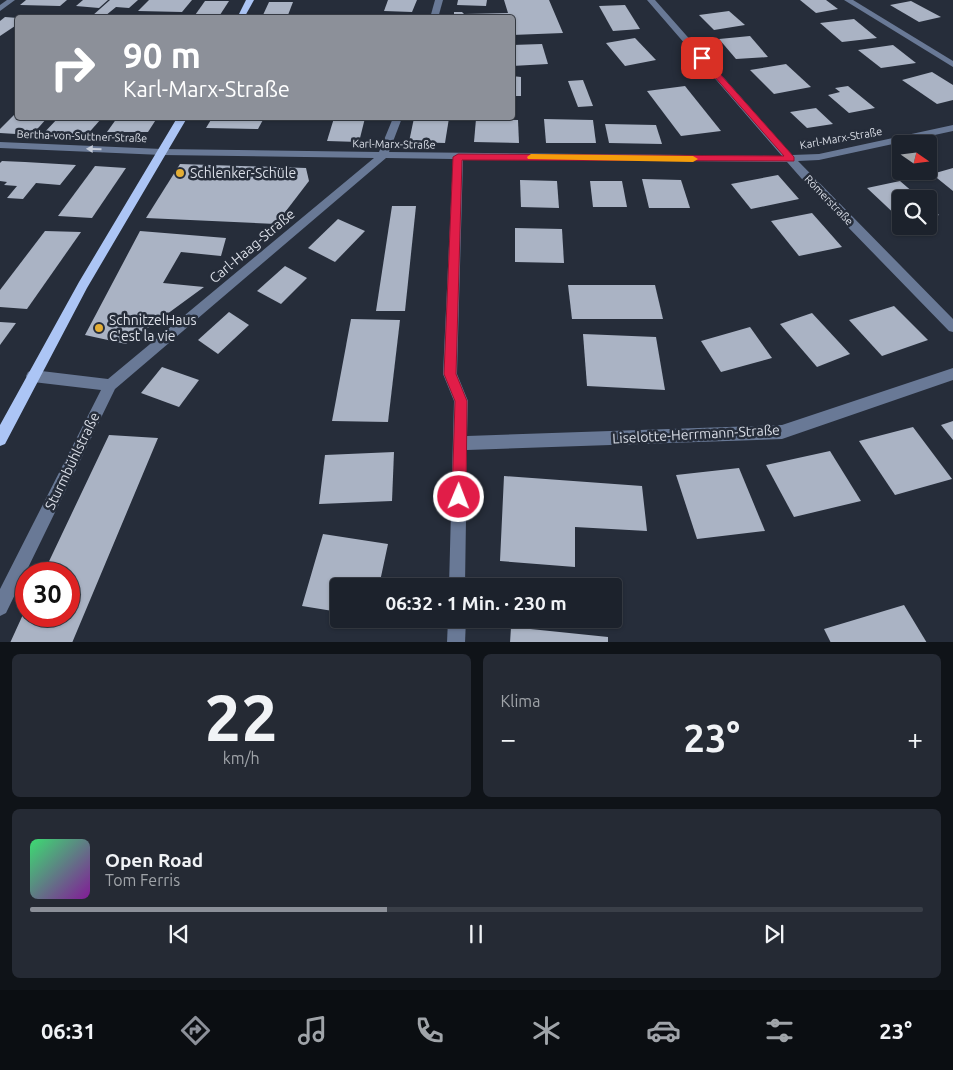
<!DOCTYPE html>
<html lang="de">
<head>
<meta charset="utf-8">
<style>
	body { margin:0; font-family:Ubuntu,sans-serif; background:#252a34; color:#f1f3f6; height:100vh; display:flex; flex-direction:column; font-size:19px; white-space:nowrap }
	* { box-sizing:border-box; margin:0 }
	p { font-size:16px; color:#a0a4a9 }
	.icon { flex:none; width:28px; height:28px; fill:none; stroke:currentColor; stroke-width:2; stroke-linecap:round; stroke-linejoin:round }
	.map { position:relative; height:642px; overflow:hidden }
	.drawer { display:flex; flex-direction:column; gap:12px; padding:12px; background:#0f1318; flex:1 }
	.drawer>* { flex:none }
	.banner { position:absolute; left:15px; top:15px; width:500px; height:105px; border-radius:5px; box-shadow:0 1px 4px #0004,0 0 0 1px #3a3f48; background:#8c9099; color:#fff; overflow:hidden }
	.needle { width:32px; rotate:104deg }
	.buttons { position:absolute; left:892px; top:135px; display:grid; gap:10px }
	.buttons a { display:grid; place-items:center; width:45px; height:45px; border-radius:5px; background:#1c222c; box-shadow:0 1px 4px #0004,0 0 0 1px #3a3f48; font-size:25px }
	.speed { position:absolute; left:15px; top:562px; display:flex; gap:10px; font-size:25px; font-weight:700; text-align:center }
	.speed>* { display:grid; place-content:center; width:65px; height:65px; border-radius:50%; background:#1c222c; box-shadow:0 1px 4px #0004,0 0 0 1px #3a3f48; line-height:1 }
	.speed .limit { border:8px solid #d22; background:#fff; color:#111 }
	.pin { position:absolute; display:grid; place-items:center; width:42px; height:42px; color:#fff; margin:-21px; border-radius:10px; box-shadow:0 2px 8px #0006 }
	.me { position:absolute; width:55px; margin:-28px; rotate:1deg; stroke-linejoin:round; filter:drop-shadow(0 0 4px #0008) }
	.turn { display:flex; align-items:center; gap:18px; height:105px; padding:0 25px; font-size:22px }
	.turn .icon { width:65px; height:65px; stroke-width:2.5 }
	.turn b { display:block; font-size:35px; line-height:42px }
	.big { font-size:38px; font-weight:700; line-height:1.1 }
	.drawer .card { flex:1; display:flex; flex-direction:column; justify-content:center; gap:8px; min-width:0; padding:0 18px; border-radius:8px; background:#252a34 }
	.drawer .dial { align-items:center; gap:0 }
	.dial b { font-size:65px; line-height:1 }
	.song { display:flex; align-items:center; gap:15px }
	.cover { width:60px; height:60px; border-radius:8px; background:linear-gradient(135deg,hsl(140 70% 55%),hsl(290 70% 35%)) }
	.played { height:5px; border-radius:2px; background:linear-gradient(90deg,#8c9099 40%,#3a3f48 40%) }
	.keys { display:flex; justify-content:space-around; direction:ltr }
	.heat { display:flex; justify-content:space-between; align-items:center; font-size:28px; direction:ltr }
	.drawer .tiles { flex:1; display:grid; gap:12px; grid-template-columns:1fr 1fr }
	.card:last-child { grid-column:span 2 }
	.trip { position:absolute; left:330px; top:578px; width:292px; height:50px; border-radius:5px; background:#1c222c; box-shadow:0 1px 4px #0004,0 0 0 1px #3a3f48; font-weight:700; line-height:50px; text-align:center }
	.tabs { display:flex; height:80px; justify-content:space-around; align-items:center; background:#0b0e12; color:#a0a4a9 }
	.tabs .icon { width:35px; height:35px }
	.tabs .selected { color:#8c9099 }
	.tabs b { font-size:22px; color:#f1f3f6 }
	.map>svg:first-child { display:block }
	.building { fill:#aab3c4 }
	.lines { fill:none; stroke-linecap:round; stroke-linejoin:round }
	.minor { fill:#697996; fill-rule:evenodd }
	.major { fill:#acc5f5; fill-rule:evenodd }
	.oneway { fill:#c4cbd8 }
	.route { fill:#e11d48; stroke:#92132f }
	.slow { fill:#f59e0b }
	.poi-dot { fill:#e4ae35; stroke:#262d3a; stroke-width:2 }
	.labels { text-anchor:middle; stroke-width:5; stroke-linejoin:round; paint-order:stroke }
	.far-street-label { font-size:11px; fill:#dbdfe8; stroke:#262d3a }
	.poi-label { font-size:14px; fill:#dbdfe8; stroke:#262d3a; text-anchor:start }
	.street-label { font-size:14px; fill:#dbdfe8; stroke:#262d3a }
</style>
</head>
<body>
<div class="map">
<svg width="953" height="643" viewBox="0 0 953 643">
	<rect width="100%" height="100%" fill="#262d3a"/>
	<g class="building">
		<path d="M26 0H67L60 6 20 5Z"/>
		<path d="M83 0H108L99 8 76 6Z"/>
		<path d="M110 0H138L129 8 116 7 105 16H92Z"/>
		<path d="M149 0H192L182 12 138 11Z"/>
		<path d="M388 0H417L412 12 384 11Z"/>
		<path d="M458 0H487L486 6 457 5Z"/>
		<path d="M504 0H549L563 33 512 35V18H454V12H462L464 14 508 13Z"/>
		<path d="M800 0H826L838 9 816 13Z"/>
		<path d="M205 1H229L218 18H193Z"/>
		<path d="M911 1 941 17 919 22 890 5Z"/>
		<path d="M269 2H293L288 15H263Z"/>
		<path d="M625 5 640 29 613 31 599 6Z"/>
		<path d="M729 11 745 25 714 30 699 15Z"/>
		<path d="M5 17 18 18V24L0 36V21Z"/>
		<path d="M854 19 877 38 842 42 820 23Z"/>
		<path d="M750 36 768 57 736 59 719 39Z"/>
		<path d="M635 38 656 60 625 66 606 43Z"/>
		<path d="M542 44 548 64 512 66V45Z"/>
		<path d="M893 45 916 63 881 68 858 50Z"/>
		<path d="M786 64 811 87 774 94 750 70Z"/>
		<path d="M932 72 953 85V100L937 104 902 80Z"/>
		<path d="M512 76 521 77V96H512Z"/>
		<path d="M583 80 593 106 578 107 568 81Z"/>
		<path d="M685 86 721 131 681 136 647 91Z"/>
		<path d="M848 86 875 108 849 113 828 95 840 92 835 88Z"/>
		<path d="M816 108 833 124 807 128 790 112Z"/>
		<path d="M16 113 18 118H47L32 135 0 133V129Z"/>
		<path d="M58 118H79L101 119 85 137 42 135Z"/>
		<path d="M117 118H157L148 132H107Z"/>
		<path d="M212 118H264L258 129 206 128Z"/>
		<path d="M334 118H365L359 142 327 141Z"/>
		<path d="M414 118H449L445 143 409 142Z"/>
		<path d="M476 119 518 120 519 143 474 142Z"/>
		<path d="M544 119 593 120 596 143H546Z"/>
		<path d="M605 124 656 125 662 144 609 143Z"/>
		<path d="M2 161 25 162 76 165 60 185 36 183 23 199 7 198 17 186 4 185 7 182 0 181V163Z"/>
		<path d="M180 164 306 168 309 181 276 224 146 218Z"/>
		<path d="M95 166 126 168 92 218 58 216Z"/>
		<path d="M953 168V191L932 174Z"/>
		<path d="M778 175 799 199 751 209 731 184Z"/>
		<path d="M642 179 681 180 690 208H649Z"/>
		<path d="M520 180 557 181 559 208 521 207Z"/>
		<path d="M590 181H622L627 207H593Z"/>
		<path d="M900 181 921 199H901V220L867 188Z"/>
		<path d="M392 206H416L405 311H376Z"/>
		<path d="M929 206 939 215 929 218Z"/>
		<path d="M812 213 842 247 799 256 771 221Z"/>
		<path d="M338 219 365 231 335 262 308 248Z"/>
		<path d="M515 228 562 229 564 263 515 262Z"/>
		<path d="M45 231 81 232 27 309 0 307V290Z"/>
		<path d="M140 231 226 238 221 256 181 252 163 283 204 287 126 344 85 335Z"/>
		<path d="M285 266 307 278 281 304 257 291Z"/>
		<path d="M568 285H655L663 319H572Z"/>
		<path d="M894 306 928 340 882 356 849 320Z"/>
		<path d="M229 312 249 325 218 354 198 340Z"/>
		<path d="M812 313 850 354 817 367 780 324Z"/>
		<path d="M351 319 400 320 388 422 332 421Z"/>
		<path d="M0 322 16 323 0 345Z"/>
		<path d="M750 327 772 358 721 372 701 341Z"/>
		<path d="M583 334 656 337 665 390 587 386Z"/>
		<path d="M162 367 199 380 179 407 141 393Z"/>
		<path d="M953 421V440L941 425Z"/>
		<path d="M913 427 952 479 895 495 859 441Z"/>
		<path d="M109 435 158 438 72 643H10L26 608V616H69V574H43Z"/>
		<path d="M830 451 861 501 794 517 766 465Z"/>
		<path d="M394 452 392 501 319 504 325 455Z"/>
		<path d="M739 468 765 531 697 539 676 475Z"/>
		<path d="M504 476 642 486 647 531 575 527V567L500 561Z"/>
		<path d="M323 534 388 544 379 586H339V612L302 606Z"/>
		<path d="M904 605 927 643H831L824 629Z"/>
		<path d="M511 627 608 637V643H510Z"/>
	</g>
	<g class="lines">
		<g class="minor">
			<path d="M7 0H15L0 11V5Z"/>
			<path d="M435 0H443L438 18H430Z"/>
			<path d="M647 0H655L792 155 819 154 953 125V131L819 160 798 161 953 319V332L949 331 809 187 787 162 463 159 457 374 468 401 467 436 782 425 953 368V380L782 439 467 450 465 586H449L454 401 443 374 453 159 386 158 115 389 6 613 0 616V589L101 390 33 382 28 380 26 376 28 372 33 370 108 379 374 158 162 155 0 148V142L162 149 379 152 393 118H402L389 152 782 156Z"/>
			<path d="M844 0H853L953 61V67Z"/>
			<path d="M448 619H466L465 643H447Z"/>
		</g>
		<g class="major">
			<path d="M246 0H254L244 18H237Z"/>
			<path d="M177 118H187L87 288 5 444 0 446V425L79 282Z"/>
		</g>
	</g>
	<defs><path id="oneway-solid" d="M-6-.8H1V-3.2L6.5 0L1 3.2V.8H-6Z" transform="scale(1.25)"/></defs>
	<use class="oneway" href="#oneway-solid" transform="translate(94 149) rotate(-178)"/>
	<path class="route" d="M699 56H704L794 157V161L462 160 456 374 467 401 466 497 464 502 459 504 454 502 452 497 455 401 444 374 453 157 458 154 784 156 699 59Z"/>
	<path class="slow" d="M531 154 693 156 698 159 693 162 528 159 527 157Z"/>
	<g class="poi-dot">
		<circle cx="180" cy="173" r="5"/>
		<circle cx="99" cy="328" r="5"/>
	</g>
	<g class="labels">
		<g class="far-street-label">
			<text transform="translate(82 136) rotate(2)" y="4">Bertha-von-Suttner-Straße</text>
			<text transform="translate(841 138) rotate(-10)" y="4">Karl-Marx-Straße</text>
			<text transform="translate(394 144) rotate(1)" y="4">Karl-Marx-Straße</text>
			<text transform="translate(829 200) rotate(46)" y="4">Römerstraße</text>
		</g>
		<g class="poi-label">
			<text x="190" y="178">Schlenker-Schüle</text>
			<text x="109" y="325">SchnitzelHaus<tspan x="109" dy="16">C'est la vie</tspan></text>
		</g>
		<g class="street-label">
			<text transform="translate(252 246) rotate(-40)" y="5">Carl-Haag-Straße</text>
			<text transform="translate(696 434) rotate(-3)" y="5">Liselotte-Herrmann-Straße</text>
			<text transform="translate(72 461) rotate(-64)" y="5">Sturmbühlstraße</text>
		</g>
	</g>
</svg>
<div class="buttons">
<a><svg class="needle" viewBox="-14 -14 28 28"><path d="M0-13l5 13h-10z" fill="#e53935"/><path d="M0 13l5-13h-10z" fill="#a0a4a9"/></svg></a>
<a><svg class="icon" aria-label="search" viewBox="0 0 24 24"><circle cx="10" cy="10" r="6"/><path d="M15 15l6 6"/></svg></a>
</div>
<div class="speed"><div class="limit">30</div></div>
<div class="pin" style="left:702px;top:58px;background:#d93025"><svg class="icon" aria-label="arrive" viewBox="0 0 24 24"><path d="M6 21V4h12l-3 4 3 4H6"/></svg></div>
<svg class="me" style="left:459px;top:497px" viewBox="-20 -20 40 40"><circle r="17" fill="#e11d48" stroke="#fff" stroke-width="3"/><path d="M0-11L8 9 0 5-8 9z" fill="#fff"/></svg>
<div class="trip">06:32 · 1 Min. · 230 m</div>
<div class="banner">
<div class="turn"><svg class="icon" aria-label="right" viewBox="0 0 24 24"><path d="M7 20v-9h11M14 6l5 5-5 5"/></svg><div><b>90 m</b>Karl-Marx-Straße</div></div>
</div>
</div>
<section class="drawer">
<div class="tiles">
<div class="card dial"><b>22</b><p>km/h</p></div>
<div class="card"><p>Klima</p>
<div class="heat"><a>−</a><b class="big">23°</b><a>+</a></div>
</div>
<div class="card">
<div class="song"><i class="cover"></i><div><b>Open Road</b><p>Tom Ferris</p></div></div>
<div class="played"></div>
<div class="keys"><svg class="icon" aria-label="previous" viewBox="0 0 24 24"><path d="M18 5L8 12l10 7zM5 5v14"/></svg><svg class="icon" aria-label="pause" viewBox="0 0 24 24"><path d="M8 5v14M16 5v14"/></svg><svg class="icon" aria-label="next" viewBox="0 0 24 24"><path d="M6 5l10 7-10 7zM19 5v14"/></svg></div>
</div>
</div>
</section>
<nav class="tabs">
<b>06:31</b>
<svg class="icon selected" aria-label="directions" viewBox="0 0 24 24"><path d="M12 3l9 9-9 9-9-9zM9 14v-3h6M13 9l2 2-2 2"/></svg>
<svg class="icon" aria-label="music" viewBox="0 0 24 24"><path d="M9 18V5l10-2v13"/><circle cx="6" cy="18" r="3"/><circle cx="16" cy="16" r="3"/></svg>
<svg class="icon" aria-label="phone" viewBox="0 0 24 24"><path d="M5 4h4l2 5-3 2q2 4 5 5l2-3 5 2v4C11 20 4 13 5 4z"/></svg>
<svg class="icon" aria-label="climate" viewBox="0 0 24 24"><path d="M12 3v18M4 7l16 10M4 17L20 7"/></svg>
<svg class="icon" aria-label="car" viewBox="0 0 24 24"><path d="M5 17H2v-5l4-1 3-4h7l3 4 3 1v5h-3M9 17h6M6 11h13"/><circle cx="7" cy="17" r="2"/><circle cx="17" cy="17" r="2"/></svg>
<svg class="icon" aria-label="filters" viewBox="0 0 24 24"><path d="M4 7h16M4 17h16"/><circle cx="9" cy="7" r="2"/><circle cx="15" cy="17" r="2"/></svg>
<b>23°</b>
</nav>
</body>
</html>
